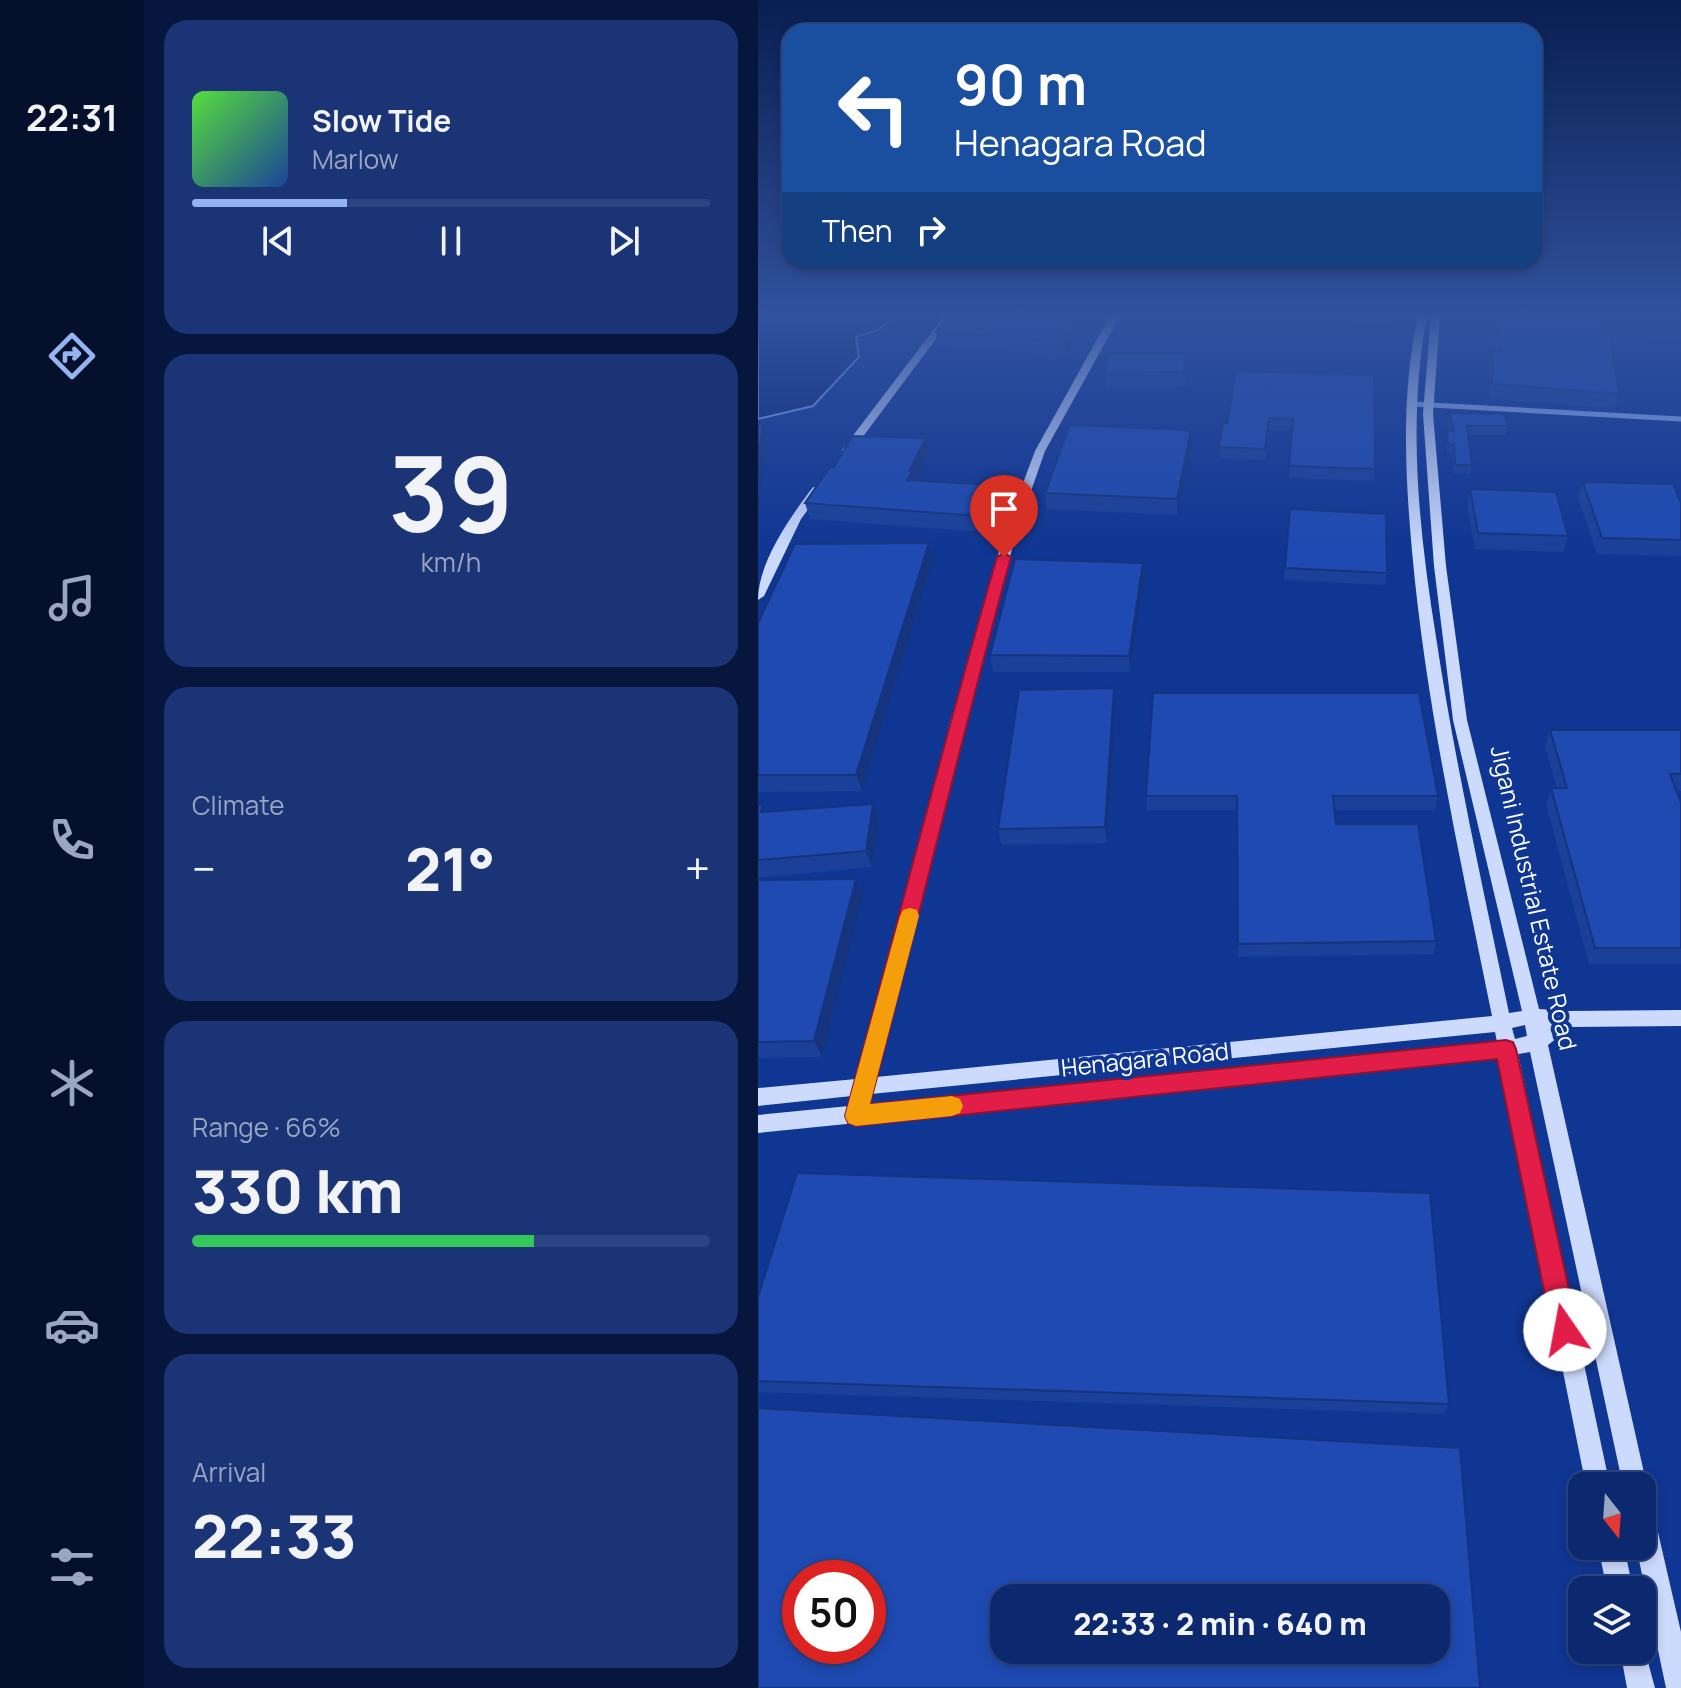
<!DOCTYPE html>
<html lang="en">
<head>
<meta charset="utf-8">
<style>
	body { margin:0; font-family:Manrope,sans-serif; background:#1a3476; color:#f1f3f6; height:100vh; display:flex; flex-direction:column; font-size:30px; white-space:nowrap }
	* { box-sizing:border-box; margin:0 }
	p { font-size:26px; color:#9aa6c2 }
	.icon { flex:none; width:44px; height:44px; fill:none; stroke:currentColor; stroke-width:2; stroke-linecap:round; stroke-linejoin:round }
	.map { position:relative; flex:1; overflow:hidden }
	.side { display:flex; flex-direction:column; gap:20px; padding:20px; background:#07163c; width:614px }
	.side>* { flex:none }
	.top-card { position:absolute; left:24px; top:24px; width:760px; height:244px; border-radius:24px; box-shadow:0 4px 12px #0003,0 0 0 2px #2c4481; background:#1a4fa0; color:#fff; overflow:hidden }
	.needle { width:52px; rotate:163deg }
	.buttons { position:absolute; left:810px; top:1472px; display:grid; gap:16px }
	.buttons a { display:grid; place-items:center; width:88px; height:88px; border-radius:16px; background:#0c286e; box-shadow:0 4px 12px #0003,0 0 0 2px #2c4481; font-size:40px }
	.speed { position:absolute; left:24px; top:1560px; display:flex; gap:16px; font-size:40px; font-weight:700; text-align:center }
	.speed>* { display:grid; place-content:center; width:104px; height:104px; border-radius:50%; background:#0c286e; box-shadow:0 4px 12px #0003,0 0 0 2px #2c4481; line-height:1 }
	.speed .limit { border:12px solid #d22; background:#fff; color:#111 }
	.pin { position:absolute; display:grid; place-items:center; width:68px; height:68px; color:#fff; margin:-82px -34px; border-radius:50% 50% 50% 0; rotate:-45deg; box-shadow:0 0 8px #0007 }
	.pin .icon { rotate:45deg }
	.me { position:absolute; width:88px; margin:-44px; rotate:348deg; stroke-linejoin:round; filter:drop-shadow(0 0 6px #0008) }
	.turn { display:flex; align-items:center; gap:28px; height:168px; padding:0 40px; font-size:36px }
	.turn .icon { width:104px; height:104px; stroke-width:2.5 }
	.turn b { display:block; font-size:56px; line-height:68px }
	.then { display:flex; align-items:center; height:76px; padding:0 40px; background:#0003; gap:16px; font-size:30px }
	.big { font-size:60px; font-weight:800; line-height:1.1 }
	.side .card { flex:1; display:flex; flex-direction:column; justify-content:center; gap:12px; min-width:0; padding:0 28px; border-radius:24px; background:#1a3476 }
	.side .dial { align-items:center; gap:0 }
	.dial b { font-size:104px; line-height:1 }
	.song { display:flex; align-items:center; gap:24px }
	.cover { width:96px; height:96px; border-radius:12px; background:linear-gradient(135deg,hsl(110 70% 55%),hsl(220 70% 35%)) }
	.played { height:8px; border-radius:4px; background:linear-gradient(90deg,#95b2f1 30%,#2c4481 30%) }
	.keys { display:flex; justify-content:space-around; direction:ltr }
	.heat { display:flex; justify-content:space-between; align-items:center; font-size:44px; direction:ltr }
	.charge { height:12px; border-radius:6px; background:linear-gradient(90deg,#34c759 66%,#2c4481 0) }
	.trip { position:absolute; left:232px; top:1584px; width:460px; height:80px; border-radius:24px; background:#0c286e; box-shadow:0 4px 12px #0003,0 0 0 2px #2c4481; font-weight:800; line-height:80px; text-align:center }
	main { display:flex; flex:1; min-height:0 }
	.tab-bar { display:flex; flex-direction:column; width:144px; justify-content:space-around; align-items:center; background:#05102c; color:#9aa6c2 }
	.tab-bar .icon { width:56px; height:56px }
	.tab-bar .on { color:#95b2f1 }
	.tab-bar b { font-size:36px; color:#f1f3f6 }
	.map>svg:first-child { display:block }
	.water { fill:#0a266e; stroke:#8eaff7; stroke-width:2 }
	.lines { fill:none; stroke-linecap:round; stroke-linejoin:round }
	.street { stroke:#9db7f3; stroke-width:5 }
	.secondary { fill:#ccdafd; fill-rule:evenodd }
	.wall { fill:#1a4099 }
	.shaded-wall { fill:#15347d }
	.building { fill:#1e4ab2; stroke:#15347d; stroke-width:2; fill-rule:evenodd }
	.route { fill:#e11d48; stroke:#92132f; stroke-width:2 }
	.slow { fill:#f59e0b }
	.labels { text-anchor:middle; stroke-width:8; stroke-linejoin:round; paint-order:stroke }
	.street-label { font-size:24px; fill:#fff; stroke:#103693 }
</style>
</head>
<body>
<main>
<nav class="tab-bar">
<b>22:31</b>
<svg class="icon on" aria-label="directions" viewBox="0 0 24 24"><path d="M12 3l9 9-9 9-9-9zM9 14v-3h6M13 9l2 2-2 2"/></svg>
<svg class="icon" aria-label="music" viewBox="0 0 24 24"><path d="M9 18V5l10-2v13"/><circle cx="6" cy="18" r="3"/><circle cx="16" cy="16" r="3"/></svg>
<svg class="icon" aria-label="phone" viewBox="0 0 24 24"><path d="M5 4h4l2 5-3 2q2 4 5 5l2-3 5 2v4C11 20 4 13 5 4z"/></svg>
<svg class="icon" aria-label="climate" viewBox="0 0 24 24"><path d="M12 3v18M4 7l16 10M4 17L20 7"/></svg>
<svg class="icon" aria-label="car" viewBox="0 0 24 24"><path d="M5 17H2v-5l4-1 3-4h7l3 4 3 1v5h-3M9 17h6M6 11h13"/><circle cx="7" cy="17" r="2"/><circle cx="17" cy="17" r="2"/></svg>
<svg class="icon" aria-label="filters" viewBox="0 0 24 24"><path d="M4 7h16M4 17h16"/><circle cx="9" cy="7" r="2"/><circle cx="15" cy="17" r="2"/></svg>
</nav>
<section class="side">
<div class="card">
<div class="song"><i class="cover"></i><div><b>Slow Tide</b><p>Marlow</p></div></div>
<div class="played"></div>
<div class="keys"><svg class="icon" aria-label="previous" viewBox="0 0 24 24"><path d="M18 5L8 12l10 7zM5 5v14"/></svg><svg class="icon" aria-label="pause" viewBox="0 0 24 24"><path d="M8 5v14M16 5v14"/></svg><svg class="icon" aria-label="next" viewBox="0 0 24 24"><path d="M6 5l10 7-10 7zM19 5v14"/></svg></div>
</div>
<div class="card dial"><b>39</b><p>km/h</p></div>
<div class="card"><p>Climate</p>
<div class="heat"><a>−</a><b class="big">21°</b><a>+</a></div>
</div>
<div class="card"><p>Range · 66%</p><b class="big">330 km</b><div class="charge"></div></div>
<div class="card"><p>Arrival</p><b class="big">22:33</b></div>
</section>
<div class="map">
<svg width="923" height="1688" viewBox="0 0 923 1688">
	<rect width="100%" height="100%" fill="#103693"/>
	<path class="water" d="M0 316H137L120 330 98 337 101 357 55 406 0 419Z"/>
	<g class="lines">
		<path class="street" d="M655 404 923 419"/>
		<g class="secondary">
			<path d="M186 316H195L92 454H84V450Z"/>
			<path d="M352 316H362L287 451 259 531 205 726 191 796 118 1077 734 1016C703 862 668 707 654 551 647 473 643 393 660 316H669C649 422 661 531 678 637 697 763 725 888 751 1013L764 1011 695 720 676 566 665 414 673 316H682L675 414 688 566 709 720 781 1009 809 1011 923 1010V1026L813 1027 790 1045 889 1486 886 1495 884 1486H865L772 1052 760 1054 852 1486H828L742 1058 0 1133V1115L91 1106 94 1096 0 1106V1088L98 1079 175 796 191 726 247 531 277 451ZM767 1025 769 1036 757 1039 754 1028ZM737 1032 739 1042 111 1104 113 1094Z"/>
			<path d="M55 487 65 489 43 519 6 596 0 600C0 562 33 516 55 487Z"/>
			<path d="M884 1503 893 1506 896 1515 923 1632V1688H908L878 1546H884Z"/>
			<path d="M840 1546H866L875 1590H849Z"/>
			<path d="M884 1640 897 1688H869L862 1650H884Z"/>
		</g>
	</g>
	<g class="wall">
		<path d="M190 316H331L308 355 180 346 178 332Z"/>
		<path d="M504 316H633L631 325Z"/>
		<path d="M726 316H844L856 341 854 348 861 394 857 408 732 399V365L735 350 737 351Z"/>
		<path d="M866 316H923V339L871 336Z"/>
		<path d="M427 354V387L348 388 347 373Z"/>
		<path d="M478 371 617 469 616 481 531 478 534 431 511 430 507 460 461 458V447L469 423Z"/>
		<path d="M691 413 750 426 748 435H710L714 465 712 474 696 473 694 453H689L688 439 689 430 692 431 690 422Z"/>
		<path d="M433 430 434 446 419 515 289 509 287 493Z"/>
		<path d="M171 454 158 480 236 485 239 501 224 532 52 519 47 503Z"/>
		<path d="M825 482 923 503V556L839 554 820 498Z"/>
		<path d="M712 489 810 536 806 552 717 549 709 505Z"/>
		<path d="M532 509 629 573 627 585 526 580Z"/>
		<path d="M175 560 104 791 0 792V623Z"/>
		<path d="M385 563 386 580 372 672H235L232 655Z"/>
		<path d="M358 705 349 843 244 845 240 829Z"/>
		<path d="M792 730H923V791H918L923 803V964H831L788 804 793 788H799L787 747Z"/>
		<path d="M388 796H680L677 810H577L578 824 678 941 675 954 480 957 479 810H389Z"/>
		<path d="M0 805 8 812 121 821 114 867 0 878Z"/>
		<path d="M98 879 105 895 64 1057 0 1058V880Z"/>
		<path d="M0 1297 691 1404 686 1414 0 1392Z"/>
	</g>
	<g class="shaded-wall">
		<path d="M321 316H331L308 355 306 341Z"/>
		<path d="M5 425 10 440 1 503H0V458Z"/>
		<path d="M433 430 434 446 419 515V499Z"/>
		<path d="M168 438 171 454 157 484 149 480 151 471Z"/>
		<path d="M236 485 239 501 224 532 221 516Z"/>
		<path d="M171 543 175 560 104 791 98 775Z"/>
		<path d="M385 563 386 580 372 672 371 656Z"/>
		<path d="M356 688 358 705 349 843 347 827Z"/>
		<path d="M115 804 121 821 114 867 108 851Z"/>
		<path d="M98 879 105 895 64 1057 56 1041Z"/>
	</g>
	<g class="building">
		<path d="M190 316H321L306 341 178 332Z"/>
		<path d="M733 316H844L856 341H853L861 394 734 384 735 350 744 351Z"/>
		<path d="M874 316H923V324L875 322Z"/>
		<path d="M349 354H427L426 372 347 373Z"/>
		<path d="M478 371 616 375 617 469 531 466 535 419 511 418 507 449 461 447 465 423H469Z"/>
		<path d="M691 413 746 414 750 426H709L714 465H697L696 445 690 444 689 430 696 431Z"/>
		<path d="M0 425H5L0 458Z"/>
		<path d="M312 425 433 430 419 499 287 493Z"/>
		<path d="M94 436 168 438 151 471 154 472 149 480 236 485 221 516 47 503 72 467H76Z"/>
		<path d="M825 482 915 484 923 503V540L844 538Z"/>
		<path d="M712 489 798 492 810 536 720 533Z"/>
		<path d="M532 509 628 514 629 573 527 568Z"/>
		<path d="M171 543 98 775H0V623L37 544Z"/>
		<path d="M257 559 385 563 371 656 232 655Z"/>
		<path d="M356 688 347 827 240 829 261 690Z"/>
		<path d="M395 693H661L680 796H575L578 824H660L678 941 480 944 479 796H388Z"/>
		<path d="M792 730H923V774H912L923 803V948H837L793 788H809Z"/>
		<path d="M115 804 108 851 0 860V805H5L3 812Z"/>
		<path d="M98 879 56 1041 0 1042V880Z"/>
		<path d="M39 1173 672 1193 691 1404 0 1381V1297Z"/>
		<path d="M0 1408 702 1448 722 1688H0ZM42 1578H110V1646H42ZM246 1598H678V1650H246Z"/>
	</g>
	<linearGradient id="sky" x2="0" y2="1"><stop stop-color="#091e51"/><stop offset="0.57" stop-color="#31529e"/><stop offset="1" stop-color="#31529e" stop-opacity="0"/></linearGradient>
	<rect width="923" height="552" fill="url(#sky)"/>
	<path class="route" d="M246 553 253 557C203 739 160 922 112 1104L748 1040 755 1042 758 1049 820 1330 816 1339 807 1343 798 1339 794 1330 739 1059 98 1126 90 1123 87 1116C138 930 185 743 239 557Z"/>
	<path class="slow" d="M152 908 159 910 161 916 112 1104 194 1096 202 1099 205 1106 202 1113 194 1116 98 1126 90 1123 87 1116 142 916 145 910Z"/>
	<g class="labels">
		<g class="street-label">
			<text transform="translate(775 898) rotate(77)" y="8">Jigani Industrial Estate Road</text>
			<text transform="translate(387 1060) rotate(-6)" y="8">Henagara Road</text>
		</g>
	</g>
</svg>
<div class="buttons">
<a><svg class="needle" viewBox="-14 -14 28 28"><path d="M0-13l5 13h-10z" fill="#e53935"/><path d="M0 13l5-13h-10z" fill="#9aa6c2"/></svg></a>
<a><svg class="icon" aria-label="layers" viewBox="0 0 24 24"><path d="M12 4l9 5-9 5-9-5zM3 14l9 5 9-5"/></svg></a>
</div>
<div class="speed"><div class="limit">50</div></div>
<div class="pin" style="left:246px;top:557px;background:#d93025"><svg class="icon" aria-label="arrive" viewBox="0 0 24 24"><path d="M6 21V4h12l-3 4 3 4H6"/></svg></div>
<svg class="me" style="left:807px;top:1330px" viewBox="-20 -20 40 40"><circle r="19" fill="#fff"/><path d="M0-13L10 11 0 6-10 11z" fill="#e11d48"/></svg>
<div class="trip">22:33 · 2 min · 640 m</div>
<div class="top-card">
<div class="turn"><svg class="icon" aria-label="left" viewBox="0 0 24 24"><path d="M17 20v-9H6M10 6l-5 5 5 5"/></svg><div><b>90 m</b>Henagara Road</div></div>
<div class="then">Then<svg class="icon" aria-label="right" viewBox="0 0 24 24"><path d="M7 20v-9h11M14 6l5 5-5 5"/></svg></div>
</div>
</div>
</main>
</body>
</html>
